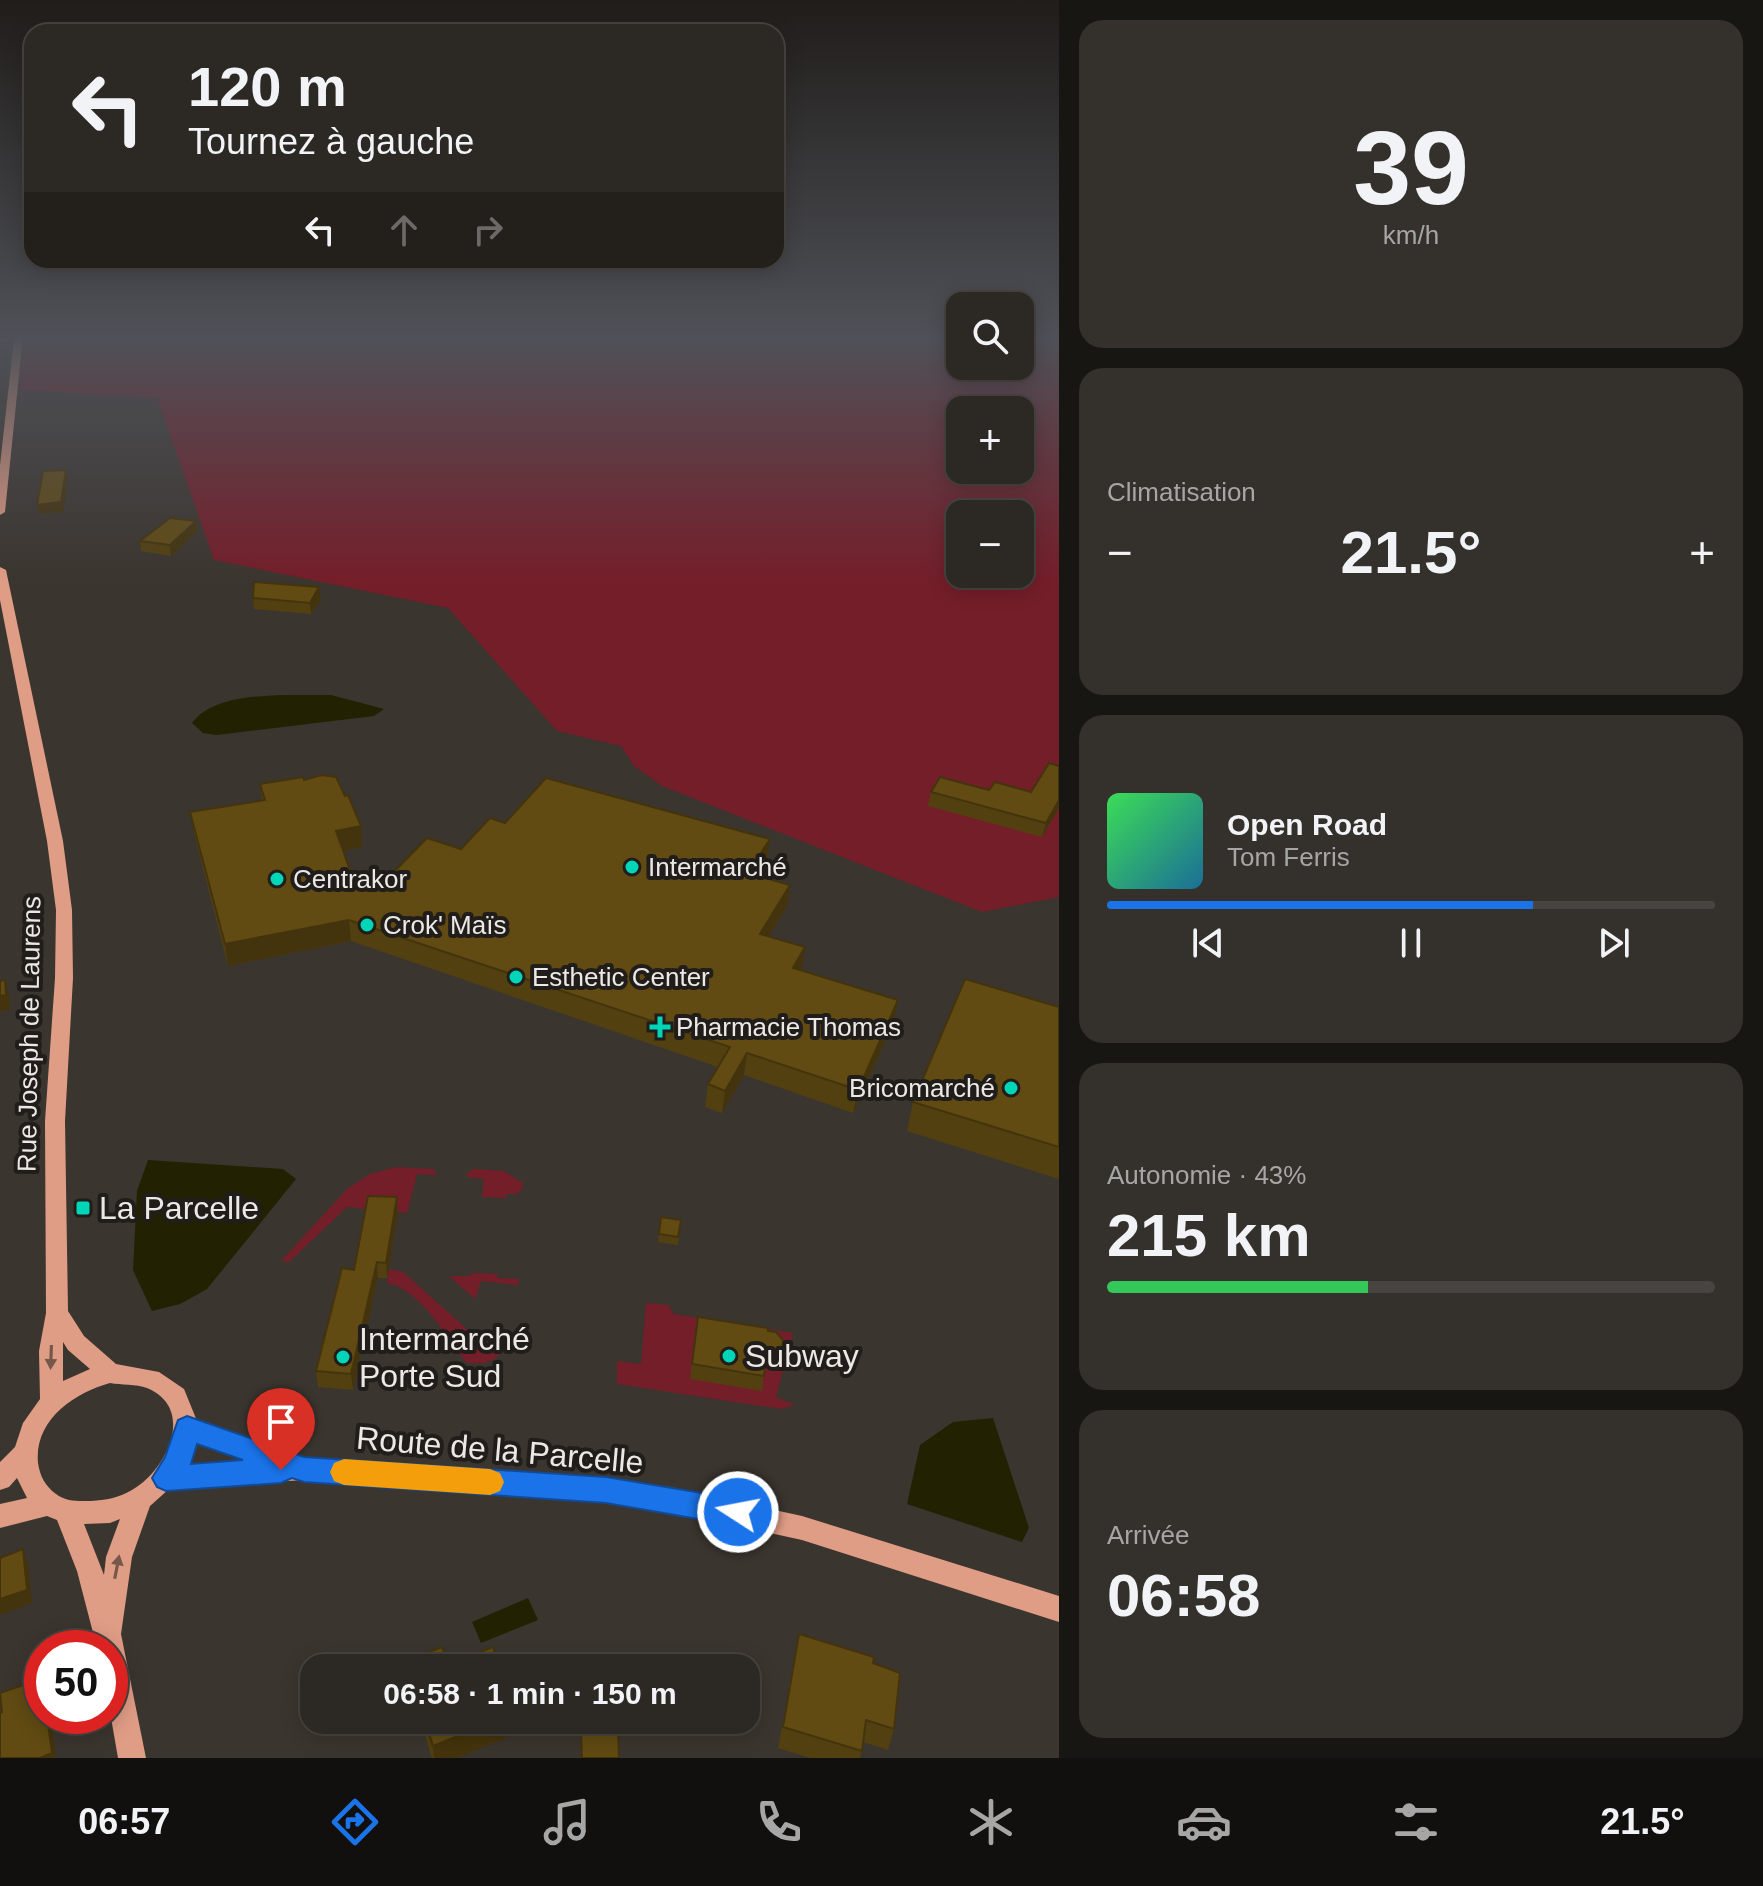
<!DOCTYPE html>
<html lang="fr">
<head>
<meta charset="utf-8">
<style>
	body { margin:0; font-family:Arial,sans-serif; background:#34302b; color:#f1f3f6; height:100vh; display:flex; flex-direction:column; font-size:30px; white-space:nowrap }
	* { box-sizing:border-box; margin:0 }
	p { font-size:26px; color:#a6a6a6 }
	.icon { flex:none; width:44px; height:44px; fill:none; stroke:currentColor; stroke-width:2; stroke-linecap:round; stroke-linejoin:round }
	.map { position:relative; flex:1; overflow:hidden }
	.drawer { display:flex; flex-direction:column; gap:20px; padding:20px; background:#181613; width:704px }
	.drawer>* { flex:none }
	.hud { position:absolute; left:24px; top:24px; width:760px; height:244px; border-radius:24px; box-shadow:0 4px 20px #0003,0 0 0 2px #484441; background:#2c2823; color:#f1f3f6; overflow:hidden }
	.fabs { position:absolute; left:946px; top:292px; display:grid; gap:16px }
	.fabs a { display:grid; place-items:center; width:88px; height:88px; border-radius:16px; background:#2c2823; box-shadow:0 4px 20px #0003,0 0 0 2px #484441; font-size:40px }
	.speed { position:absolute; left:24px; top:1630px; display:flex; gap:16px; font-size:40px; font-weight:700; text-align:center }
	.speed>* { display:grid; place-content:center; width:104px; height:104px; border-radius:50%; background:#2c2823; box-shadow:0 4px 20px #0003,0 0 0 2px #484441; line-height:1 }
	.speed .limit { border:12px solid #d22; background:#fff; color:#111 }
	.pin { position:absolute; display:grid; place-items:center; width:68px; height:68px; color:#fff; margin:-82px -34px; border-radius:50% 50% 50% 0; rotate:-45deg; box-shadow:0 0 8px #0007 }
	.pin .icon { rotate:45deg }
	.me { position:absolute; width:88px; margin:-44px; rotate:281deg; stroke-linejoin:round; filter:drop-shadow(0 0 6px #0008) }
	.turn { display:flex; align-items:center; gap:28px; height:168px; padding:0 32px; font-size:36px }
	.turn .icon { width:104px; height:104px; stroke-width:2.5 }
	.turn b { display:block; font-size:56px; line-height:68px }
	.lanes { display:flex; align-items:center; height:76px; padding:0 32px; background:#0003; justify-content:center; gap:40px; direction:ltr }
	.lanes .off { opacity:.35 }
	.big { font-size:60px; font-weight:700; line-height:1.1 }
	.drawer .widget { flex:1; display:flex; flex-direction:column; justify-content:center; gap:12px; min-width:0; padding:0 28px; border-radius:24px; background:#34302b }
	.drawer .dial { align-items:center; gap:0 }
	.dial b { font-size:104px; line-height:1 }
	.song { display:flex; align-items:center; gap:24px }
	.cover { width:96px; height:96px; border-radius:12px; background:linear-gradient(135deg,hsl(130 70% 55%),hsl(200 70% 35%)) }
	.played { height:8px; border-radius:4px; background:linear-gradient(90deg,#1a73e8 70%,#484441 70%) }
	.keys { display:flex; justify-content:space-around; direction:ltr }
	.heat { display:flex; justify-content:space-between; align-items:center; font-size:44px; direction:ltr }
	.charge { height:12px; border-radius:6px; background:linear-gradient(90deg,#34c759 43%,#484441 0) }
	.trip { position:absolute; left:300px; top:1654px; width:460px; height:80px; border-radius:24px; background:#2c2823; box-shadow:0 4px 20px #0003,0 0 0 2px #484441; font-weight:700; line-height:80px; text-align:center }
	.menu { display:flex; height:128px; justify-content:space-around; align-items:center; background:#12100e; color:#a6a6a6 }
	.menu .icon { width:56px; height:56px }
	.menu .on { color:#1a73e8 }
	.menu b { font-size:36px; color:#f1f3f6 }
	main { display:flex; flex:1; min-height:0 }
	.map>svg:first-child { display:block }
	.green { fill:#741e29; fill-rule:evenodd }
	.water { fill:#222101 }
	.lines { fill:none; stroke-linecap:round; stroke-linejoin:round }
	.secondary { fill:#e09d85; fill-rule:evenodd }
	.wall { fill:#534010 }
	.shaded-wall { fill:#44340d }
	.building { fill:#614b13; stroke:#44340d; stroke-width:2 }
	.oneway { fill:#76574a }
	.route { fill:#1a73e8; stroke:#114b97; stroke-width:2; fill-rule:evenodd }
	.slow { fill:#f59e0b }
	.poi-dot { fill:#00d5b7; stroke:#201d1a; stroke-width:3 }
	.labels { text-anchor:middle; stroke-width:8; stroke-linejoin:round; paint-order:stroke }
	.poi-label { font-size:26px; fill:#ece8e4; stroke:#201d1a; text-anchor:start }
	.street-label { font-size:26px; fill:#ece8e4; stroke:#201d1a }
	.near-poi-label { font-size:32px; fill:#ece8e4; stroke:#201d1a; text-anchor:start }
	.near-street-label { font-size:32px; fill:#ece8e4; stroke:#201d1a }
</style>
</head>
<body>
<main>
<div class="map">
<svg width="1059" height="1758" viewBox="0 0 1059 1758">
	<rect width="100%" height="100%" fill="#3b352f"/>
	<g class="green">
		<path d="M191 336H960V366H1020V336H1059V897L982 912 662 786 634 766 621 746 557 731 448 608 214 560 157 398 19 390 26 338 178 345ZM960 410H1020V470H960ZM960 514H1020V574H960Z"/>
		<path d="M396 1167 433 1169 438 1175 417 1174 407 1213 347 1207 289 1262 281 1261 347 1189 370 1174Z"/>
		<path d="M474 1169 504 1171 523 1183 522 1189 517 1194H507L506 1198 482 1197 484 1179 467 1177 466 1174Z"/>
		<path d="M389 1269 403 1272 477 1338 498 1349 500 1354C490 1364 479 1365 466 1362 445 1336 421 1290 387 1283Z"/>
		<path d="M471 1273 498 1274 497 1278 519 1279 518 1285 481 1281 475 1299 449 1276H470Z"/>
		<path d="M646 1303 668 1305 674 1314 793 1333 776 1397 795 1405 781 1409 617 1384V1361L641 1364Z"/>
	</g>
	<g class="water">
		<path d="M331 695 384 709 374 716 217 735 203 733 192 723C217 689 291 696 331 695Z"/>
		<path d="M148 1160 283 1169 296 1179 207 1289 180 1304 152 1311 133 1270 137 1191Z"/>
		<path d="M993 1418 1029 1528 1022 1542 907 1504 920 1445 953 1422Z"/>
		<path d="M528 1598 538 1620 481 1643 472 1622Z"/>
	</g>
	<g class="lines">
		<g class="secondary">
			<path d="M0 336H23L5 512 0 515V465L14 339 0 342Z"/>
			<path d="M0 567 6 570 63 841 72 910 73 978 65 1121 68 1311 84 1336 116 1364 159 1372 184 1389 197 1421 303 1458 606 1479 670 1487 802 1516 1059 1596V1622L802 1540 670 1511 606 1501 304 1480 169 1489 150 1506 132 1557 121 1634 146 1758H118L110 1712V1648H97L77 1571 57 1520 47 1516 0 1528V1504L27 1498 17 1478 9 1487 0 1490V1462L15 1447 23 1423 40 1399 39 1351 46 1313 45 1121 55 978 56 910 47 841 0 600ZM63 1342 68 1350 90 1369 63 1381ZM110 1383C121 1385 136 1384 147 1388 197 1409 166 1471 132 1490 118 1498 106 1500 91 1501 77 1501 67 1502 56 1494 45 1486 40 1476 38 1463 34 1420 74 1393 110 1383ZM195 1441 251 1461 185 1466ZM120 1519 106 1557 104 1575 84 1524 110 1523Z"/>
		</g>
	</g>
	<g class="wall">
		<path d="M197 531 171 556 141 551 140 541Z"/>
		<path d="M253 598 321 599 311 614 254 609Z"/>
		<path d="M304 780 361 826 362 847 343 851 356 886 385 881 461 849 505 823 770 839 767 860 758 875 790 885 787 906 769 936 802 969 801 971 894 1022 853 1113 744 1075 722 1113 705 1107 708 1084 718 1067 351 941 228 966 194 833 190 812 262 800 260 784Z"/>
		<path d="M931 792 1059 808 1042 837 928 806Z"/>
		<path d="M1059 1007V1179L907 1131 913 1102Z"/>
		<path d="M397 1197 398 1213 387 1278H378L353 1390 318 1387 316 1371 354 1270Z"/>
		<path d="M681 1220 678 1245 658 1242 659 1234Z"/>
		<path d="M698 1317 768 1331 782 1353 779 1368 765 1366 762 1391 690 1379Z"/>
		<path d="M799 1634 873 1663 894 1729 888 1750 863 1742 860 1758H810L778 1748Z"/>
		<path d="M420 1720H516V1734L457 1758H432Z"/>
	</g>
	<g class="shaded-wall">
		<path d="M66 470 68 479 63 512 39 514 37 505Z"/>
		<path d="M196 521 197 531 171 556 170 545Z"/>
		<path d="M319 587 321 599 311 614 310 603Z"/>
		<path d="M1059 800V808L1042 837 1046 823Z"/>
		<path d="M361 826 362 847 338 852 336 831Z"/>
		<path d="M770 839 767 860 746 894 748 873Z"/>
		<path d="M790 885 787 906 757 956 760 934Z"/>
		<path d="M349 920 351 941 228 966 225 944Z"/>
		<path d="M805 947 802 969 790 990 793 968Z"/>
		<path d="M5 980 9 996 10 1010 0 1011V996Z"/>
		<path d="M898 1000 894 1022 853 1113 858 1090Z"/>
		<path d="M747 1053 744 1075 722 1113 725 1091Z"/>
		<path d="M397 1197 398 1213 387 1278 386 1263Z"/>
		<path d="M377 1262 378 1278 353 1390 351 1374Z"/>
		<path d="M23 1549 28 1563 32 1603 0 1615V1599Z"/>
		<path d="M47 1716H51L56 1758H40Z"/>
		<path d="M497 1720H516V1734L457 1758H434L433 1746Z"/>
	</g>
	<g class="building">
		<path d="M66 470 61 502 37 505 43 471Z"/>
		<path d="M170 518 196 521 170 545 140 541Z"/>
		<path d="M254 582 319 587 310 603 253 598Z"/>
		<path d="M1049 763 1059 766V800L1046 823 931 792 940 777 989 790 995 782 1031 792Z"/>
		<path d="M322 775 336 777 345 796 348 795 361 826 336 831 356 886 385 881 427 838 461 849 490 818 505 823 546 778 770 839 748 873 790 885 760 934 805 947 793 968 898 1000 858 1090 747 1053 725 1091 708 1084 730 1047 349 920 225 944 190 812 265 800 260 784 303 777 304 780Z"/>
		<path d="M965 979 1059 1007V1147L913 1102Z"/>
		<path d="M5 980 6 995 0 996V981Z"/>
		<path d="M368 1196 397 1197 386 1263 377 1262 351 1374 316 1371 342 1268 354 1270Z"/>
		<path d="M661 1217 681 1220 678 1237 659 1234Z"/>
		<path d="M698 1317 768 1328V1331L776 1332 783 1340 782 1353 766 1351 764 1376 692 1364Z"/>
		<path d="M23 1549 27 1590 0 1599V1558Z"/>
		<path d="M799 1634 874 1657 873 1663 900 1673 894 1729 866 1720 862 1751 783 1727Z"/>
		<path d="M442 1647 449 1664 493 1647 497 1659 510 1668H429L424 1654Z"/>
		<path d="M38 1680 40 1697 42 1696V1716H47L52 1753 40 1758H0V1713L2 1712 0 1693Z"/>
		<path d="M425 1720H497L433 1746Z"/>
		<path d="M618 1731 619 1758H582L581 1732Z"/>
	</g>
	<defs><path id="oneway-solid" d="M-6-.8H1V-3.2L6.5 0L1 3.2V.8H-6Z" transform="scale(2)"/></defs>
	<g class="oneway">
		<use href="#oneway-solid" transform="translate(51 1357) rotate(92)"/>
		<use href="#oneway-solid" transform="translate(117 1567) rotate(-79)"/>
	</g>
	<linearGradient id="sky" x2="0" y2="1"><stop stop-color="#201d1a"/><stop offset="0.58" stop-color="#4f5158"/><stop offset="1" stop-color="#4f5158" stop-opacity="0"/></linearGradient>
	<rect width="1059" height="582" fill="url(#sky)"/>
	<path class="route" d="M187 1416 304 1457 606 1477 738 1499 748 1503 752 1512 748 1522 738 1526 606 1503 304 1482 292 1478 281 1483 166 1491 157 1487 152 1478 165 1457 178 1420ZM197 1444 243 1460 191 1464Z"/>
	<path class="slow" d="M344 1459 490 1469 500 1473 504 1482 500 1491 490 1495 344 1485 334 1481 330 1472 334 1463Z"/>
	<g class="poi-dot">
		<circle cx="632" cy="867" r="8"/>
		<circle cx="277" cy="879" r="8"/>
		<circle cx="367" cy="925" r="8"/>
		<circle cx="516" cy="977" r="8"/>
		<path d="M656 1015h8v8h8v8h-8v8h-8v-8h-8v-8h8z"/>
		<circle cx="1011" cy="1088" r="8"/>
		<rect x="75" y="1200" width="16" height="16" rx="4"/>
		<circle cx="729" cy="1356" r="8"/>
		<circle cx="343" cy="1357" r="8"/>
	</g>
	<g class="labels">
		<g class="poi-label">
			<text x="648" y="876">Intermarché</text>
			<text x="293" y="888">Centrakor</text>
			<text x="383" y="934">Crok' Maïs</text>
			<text x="532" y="986">Esthetic Center</text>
			<text x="676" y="1036">Pharmacie Thomas</text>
			<text x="995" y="1097" text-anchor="end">Bricomarché</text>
		</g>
		<g class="street-label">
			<text transform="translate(29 1034) rotate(-89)" y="9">Rue Joseph de Laurens</text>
		</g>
		<g class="near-poi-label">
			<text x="99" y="1219">La Parcelle</text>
			<text x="359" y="1350">Intermarché<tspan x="359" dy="37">Porte Sud</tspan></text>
			<text x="745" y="1367">Subway</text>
		</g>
		<g class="near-street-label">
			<text transform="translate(500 1450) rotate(5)" y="11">Route de la Parcelle</text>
		</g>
	</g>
</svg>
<div class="fabs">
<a><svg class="icon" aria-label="search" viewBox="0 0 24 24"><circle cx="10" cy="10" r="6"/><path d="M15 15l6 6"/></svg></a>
<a>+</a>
<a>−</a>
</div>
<div class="speed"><div class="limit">50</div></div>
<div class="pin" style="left:281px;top:1470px;background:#d93025"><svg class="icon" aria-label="arrive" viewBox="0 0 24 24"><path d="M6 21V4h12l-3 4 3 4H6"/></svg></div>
<svg class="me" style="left:738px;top:1512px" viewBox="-20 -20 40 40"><circle r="17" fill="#1a73e8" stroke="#fff" stroke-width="3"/><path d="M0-11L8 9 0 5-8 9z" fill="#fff"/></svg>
<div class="trip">06:58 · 1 min · 150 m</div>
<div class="hud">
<div class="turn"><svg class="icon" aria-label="left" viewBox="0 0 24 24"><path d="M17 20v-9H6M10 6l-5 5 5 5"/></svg><div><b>120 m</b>Tournez à gauche</div></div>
<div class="lanes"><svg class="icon" aria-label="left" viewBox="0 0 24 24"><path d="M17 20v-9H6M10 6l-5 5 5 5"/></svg><svg class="icon off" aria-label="ahead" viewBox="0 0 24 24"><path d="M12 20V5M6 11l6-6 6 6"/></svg><svg class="icon off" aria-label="right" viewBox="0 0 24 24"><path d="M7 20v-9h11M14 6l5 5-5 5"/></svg></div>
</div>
</div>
<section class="drawer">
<div class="widget dial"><b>39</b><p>km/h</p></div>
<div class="widget"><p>Climatisation</p>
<div class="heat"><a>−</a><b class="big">21.5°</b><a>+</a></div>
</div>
<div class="widget">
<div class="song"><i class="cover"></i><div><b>Open Road</b><p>Tom Ferris</p></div></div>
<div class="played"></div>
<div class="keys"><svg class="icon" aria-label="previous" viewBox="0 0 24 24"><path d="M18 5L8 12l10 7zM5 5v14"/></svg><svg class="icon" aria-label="pause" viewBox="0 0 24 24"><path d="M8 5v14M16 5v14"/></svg><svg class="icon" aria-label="next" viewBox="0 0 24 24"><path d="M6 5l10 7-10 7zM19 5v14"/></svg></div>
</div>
<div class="widget"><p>Autonomie · 43%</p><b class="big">215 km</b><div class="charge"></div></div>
<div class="widget"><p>Arrivée</p><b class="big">06:58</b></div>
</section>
</main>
<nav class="menu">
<b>06:57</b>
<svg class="icon on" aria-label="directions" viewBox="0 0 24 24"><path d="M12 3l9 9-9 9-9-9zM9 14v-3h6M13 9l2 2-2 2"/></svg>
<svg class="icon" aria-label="music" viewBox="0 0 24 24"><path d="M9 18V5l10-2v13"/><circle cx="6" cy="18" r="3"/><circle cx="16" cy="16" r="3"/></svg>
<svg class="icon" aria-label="phone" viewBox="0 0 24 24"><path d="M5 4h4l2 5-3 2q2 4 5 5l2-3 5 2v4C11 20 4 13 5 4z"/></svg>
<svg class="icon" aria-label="climate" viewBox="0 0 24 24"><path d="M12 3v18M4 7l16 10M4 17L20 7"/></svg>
<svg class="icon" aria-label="car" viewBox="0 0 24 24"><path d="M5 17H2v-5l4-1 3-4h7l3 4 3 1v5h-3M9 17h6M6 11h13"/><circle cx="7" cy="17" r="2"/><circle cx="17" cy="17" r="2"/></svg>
<svg class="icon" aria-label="filters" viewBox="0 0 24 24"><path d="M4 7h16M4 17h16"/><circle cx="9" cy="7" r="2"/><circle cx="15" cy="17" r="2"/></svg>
<b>21.5°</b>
</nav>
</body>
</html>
